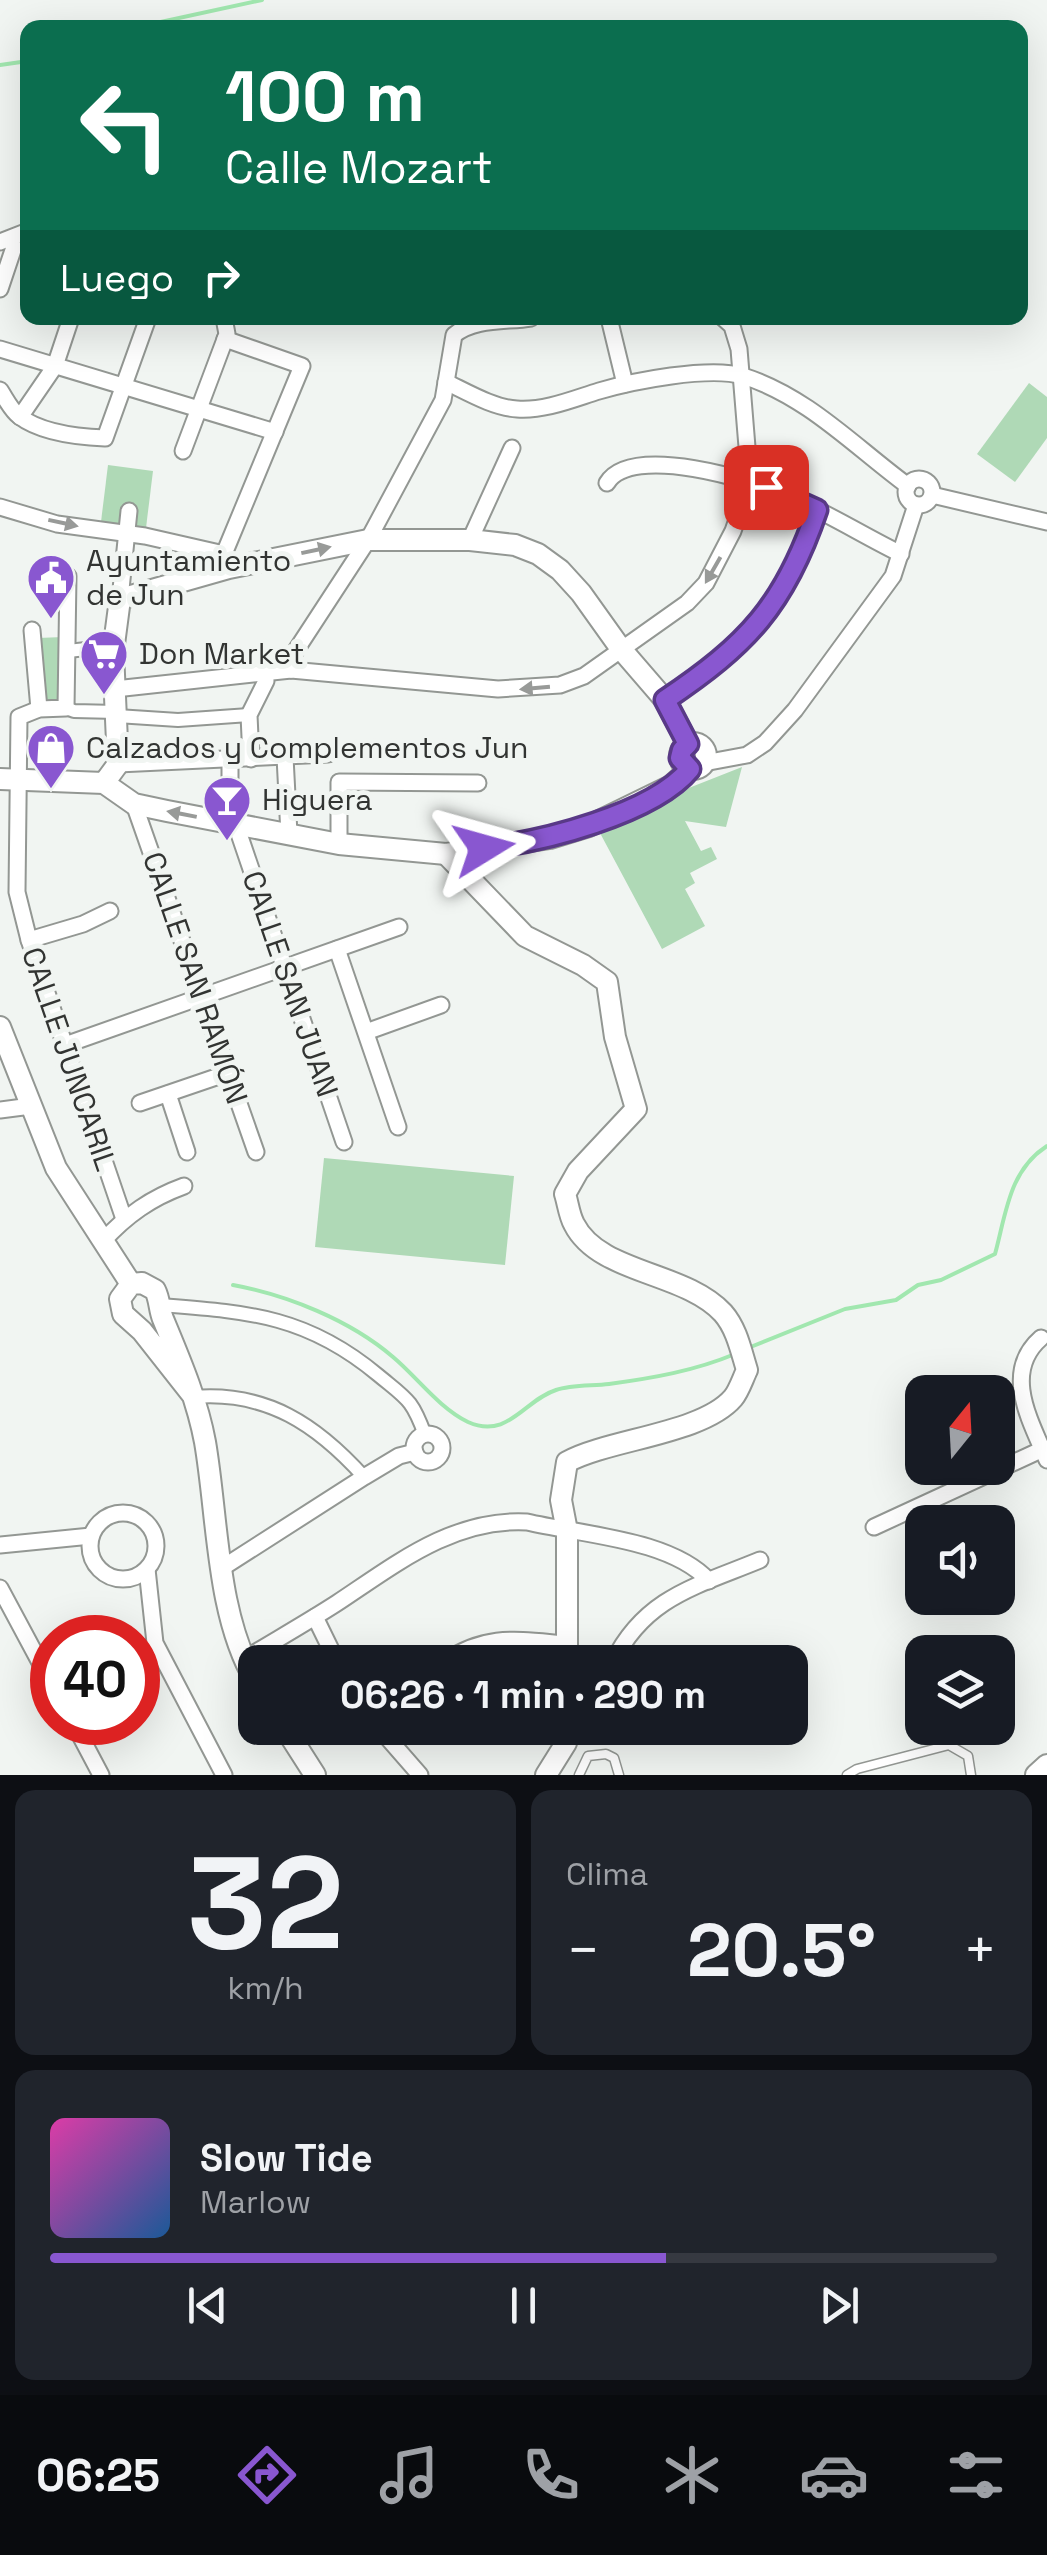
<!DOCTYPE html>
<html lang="es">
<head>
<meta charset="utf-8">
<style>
	body { margin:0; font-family:"Space Grotesk",sans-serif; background:#20242c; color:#f1f3f6; height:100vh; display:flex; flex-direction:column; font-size:38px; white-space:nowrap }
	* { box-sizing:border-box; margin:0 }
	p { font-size:32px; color:#9ea1a6 }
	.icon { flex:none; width:55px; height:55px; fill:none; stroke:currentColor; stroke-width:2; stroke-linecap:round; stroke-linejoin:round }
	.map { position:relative; height:1775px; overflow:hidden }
	.sheet { display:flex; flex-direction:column; gap:15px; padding:15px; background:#0d0f14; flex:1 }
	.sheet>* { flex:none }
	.hud { position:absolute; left:20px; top:20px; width:1008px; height:305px; border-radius:20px; box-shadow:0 10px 40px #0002; background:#0b6e4f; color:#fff; overflow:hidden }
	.needle { width:65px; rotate:18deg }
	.controls { position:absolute; left:905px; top:1375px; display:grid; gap:20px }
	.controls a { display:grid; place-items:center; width:110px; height:110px; border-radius:20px; background:#171b24; box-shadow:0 10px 40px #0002; font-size:50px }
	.speed { position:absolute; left:30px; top:1615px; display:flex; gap:20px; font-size:50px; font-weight:700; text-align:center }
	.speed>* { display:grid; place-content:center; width:130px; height:130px; border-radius:50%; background:#171b24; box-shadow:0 10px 40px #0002; line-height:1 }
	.speed .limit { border:15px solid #d22; background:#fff; color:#111 }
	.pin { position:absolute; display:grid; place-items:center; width:85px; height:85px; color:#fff; margin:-42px; border-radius:20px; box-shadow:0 5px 15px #0006 }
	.me { position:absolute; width:110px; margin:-55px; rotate:82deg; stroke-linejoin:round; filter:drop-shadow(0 0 8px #0008) }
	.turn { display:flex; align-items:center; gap:35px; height:210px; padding:0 40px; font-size:45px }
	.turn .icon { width:130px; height:130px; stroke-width:2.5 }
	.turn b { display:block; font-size:70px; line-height:85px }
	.then { display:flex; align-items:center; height:95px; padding:0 40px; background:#0003; gap:20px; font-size:38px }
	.big { font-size:75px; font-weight:600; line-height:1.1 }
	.sheet .card { flex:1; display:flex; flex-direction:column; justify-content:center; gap:15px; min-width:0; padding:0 35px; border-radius:20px; background:#20242c }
	.sheet .dial { align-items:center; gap:0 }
	.dial b { font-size:130px; line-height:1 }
	.song { display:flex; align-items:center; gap:30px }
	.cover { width:120px; height:120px; border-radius:15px; background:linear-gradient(135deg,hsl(320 70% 55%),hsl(210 70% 35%)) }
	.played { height:10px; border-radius:5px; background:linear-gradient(90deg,#8957d0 65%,#363941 65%) }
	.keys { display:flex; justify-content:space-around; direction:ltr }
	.heat { display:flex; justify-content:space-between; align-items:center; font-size:55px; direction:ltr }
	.sheet .tiles { flex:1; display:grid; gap:15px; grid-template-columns:1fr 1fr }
	.card:last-child { grid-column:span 2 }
	.trip { position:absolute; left:238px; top:1645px; width:570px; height:100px; border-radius:20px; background:#171b24; box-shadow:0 10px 40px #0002; font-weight:600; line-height:100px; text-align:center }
	.menu { display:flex; height:160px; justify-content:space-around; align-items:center; background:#090b0e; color:#9ea1a6 }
	.menu .icon { width:70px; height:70px }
	.menu .on { color:#8957d0 }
	.menu b { font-size:45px; color:#f1f3f6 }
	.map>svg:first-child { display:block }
	.green { fill:#afd9b6 }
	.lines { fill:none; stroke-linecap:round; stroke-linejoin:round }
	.stream { stroke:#a1e7af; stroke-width:4 }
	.service-casing { stroke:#939793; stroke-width:11 }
	.pedestrian-casing { stroke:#939793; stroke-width:16 }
	.minor-casing { stroke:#939793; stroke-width:19 }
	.tertiary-casing { stroke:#939793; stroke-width:24 }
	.service { stroke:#fff; stroke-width:8 }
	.pedestrian { stroke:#fff; stroke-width:12 }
	.minor { stroke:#fff; stroke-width:15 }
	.tertiary { stroke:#fff; stroke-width:20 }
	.oneway { fill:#989a98 }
	.route-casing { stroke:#593987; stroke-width:25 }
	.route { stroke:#8957d0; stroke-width:18 }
	.labels { text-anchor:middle; stroke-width:10; stroke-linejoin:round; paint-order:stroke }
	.poi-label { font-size:30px; fill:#323432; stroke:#f1f5f2; text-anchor:start }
	.street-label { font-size:30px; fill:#323432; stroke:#f1f5f2 }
</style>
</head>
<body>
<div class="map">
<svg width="1047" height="1775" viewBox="0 0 1047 1775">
	<rect width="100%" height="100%" fill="#f1f5f2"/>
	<g class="green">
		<path d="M1029 383 1047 397V438L1015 482 977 454Z"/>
		<path d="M108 465 153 471 145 536 100 530Z"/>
		<path d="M63 637 66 704 41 706 38 638Z"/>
		<path d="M742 767 726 827 685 821 701 851 711 847 717 859 690 873 695 883 685 889 705 926 662 949 600 833 671 795Z"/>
		<path d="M324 1158 514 1176 505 1265 315 1247Z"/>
	</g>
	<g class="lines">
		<g class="stream">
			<path d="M133 28 262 0"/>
			<path d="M0 65 28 61"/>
			<path d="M233 1285C287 1295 350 1320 393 1357 417 1377 439 1408 468 1422 508 1440 524 1400 556 1390 571 1385 592 1386 609 1384 653 1378 694 1371 735 1354"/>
			<path d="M748 1348 845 1309 896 1300 918 1285 941 1280 995 1254C1006 1214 1009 1170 1047 1146"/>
		</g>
		<g class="service-casing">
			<g id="service">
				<path d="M579 1775 588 1756 606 1754 614 1758 619 1775"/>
				<path d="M847 1775 857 1769 949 1745 968 1756 971 1775"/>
			</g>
		</g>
		<g class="pedestrian-casing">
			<g id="pedestrian">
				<path d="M68 651 113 646"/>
				<path d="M66 708 74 711 117 712"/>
				<path d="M117 716 178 720 249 715"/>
				<path d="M159 1305C248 1312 306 1315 378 1375 407 1399 412 1399 425 1435"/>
				<path d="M194 1397C267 1391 317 1425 364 1477"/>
			</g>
		</g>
		<g class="minor-casing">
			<g id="minor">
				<path d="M0 242 28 231"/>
				<path d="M0 289 14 247"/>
				<path d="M609 318 625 384"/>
				<path d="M225 339 302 366 224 554 229 568"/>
				<path d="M0 349 275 432"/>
				<path d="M446 382C467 392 494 408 517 409 545 411 573 399 599 391 633 381 709 366 743 376 807 396 855 447 908 486"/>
				<path d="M0 390C6 399 11 410 19 416 41 433 79 437 105 438L148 318"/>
				<path d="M20 417 55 366 71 318"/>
				<path d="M183 451 227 334 224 318"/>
				<circle cx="919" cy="492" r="13"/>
				<path d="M607 483C631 443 754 480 790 497 828 513 864 536 901 554"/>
				<path d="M932 495 1047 522"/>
				<path d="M0 507 57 524 145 536 224 554"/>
				<path d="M470 540 512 448"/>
				<path d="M68 576 66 708 39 709 19 717 17 892 29 940 124 1219"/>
				<path d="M120 599 129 511"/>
				<path d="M32 630 39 709"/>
				<path d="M291 670V658L368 540 443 400 454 335C475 318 506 322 531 318"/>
				<path d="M115 689 291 670 498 689 560 685 584 676 687 603 706 583 733 531 744 499 747 447 739 349 732 326 723 318"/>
				<path d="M665 700C747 646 785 604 817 511"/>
				<path d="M285 757 289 834"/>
				<path d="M251 759 249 715 266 681 265 673"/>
				<path d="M230 760V824"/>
				<path d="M704 763 747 755 765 743 795 710 893 576 916 505"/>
				<path d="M118 764 328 754"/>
				<path d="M134 804 256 1152"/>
				<path d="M236 825 344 1142"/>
				<path d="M339 844V782L478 783"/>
				<path d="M29 940 83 924 110 911"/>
				<path d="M337 949 398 1127"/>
				<path d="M366 1032 441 1005"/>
				<path d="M65 1045 399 927"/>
				<path d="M168 1094 187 1152"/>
				<path d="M140 1103 228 1073"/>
				<path d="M0 1110 31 1106"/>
				<path d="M103 1241C127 1215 151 1198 184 1186"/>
				<path d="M1041 1338C1002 1372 1030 1420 1047 1460"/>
				<circle cx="428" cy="1448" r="14"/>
				<circle cx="123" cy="1546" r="33"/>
				<path d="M874 1527 1043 1449"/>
				<path d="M0 1545 91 1536"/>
				<path d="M222 1568 364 1477 399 1456 415 1452"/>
				<path d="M147 1569 155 1643 224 1775"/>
				<path d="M0 1588 52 1685"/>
				<path d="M315 1617 337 1662"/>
				<path d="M243 1660C274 1641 306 1623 337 1603 396 1564 453 1518 527 1522 582 1535 671 1539 709 1581"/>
				<path d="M444 1662C487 1633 518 1640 567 1644"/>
				<path d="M613 1662C645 1597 697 1586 760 1560"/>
				<path d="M73 1722 101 1775"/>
				<path d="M379 1728 420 1775"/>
			</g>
		</g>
		<g class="tertiary-casing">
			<g id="tertiary">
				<circle cx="693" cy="756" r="13"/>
				<path d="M0 779 104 783 134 804 167 811 339 844 446 854 550 838 589 826 671 786 690 769"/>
				<path d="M104 783 118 764 113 652 120 599 229 568 368 540H470L515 545 538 554 560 570 581 593 621 649 665 700 688 744"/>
				<path d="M446 854 525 936 583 965 607 982 615 1037 636 1109 578 1171 565 1194C568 1203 569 1215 574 1224 599 1274 684 1271 723 1313 737 1329 741 1351 747 1370 743 1378 739 1391 733 1398 702 1434 609 1439 567 1462L561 1500 567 1531V1662"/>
				<path d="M0 1027 56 1168 131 1284"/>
				<path d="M194 1397 142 1331 123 1314 120 1299 131 1284 142 1283 155 1290C160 1300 159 1309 163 1319 180 1360 197 1399 205 1442 218 1517 216 1614 255 1680"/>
				<path d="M285 1728 315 1775"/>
				<path d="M546 1775 566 1743V1728"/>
				<path d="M1036 1775 1047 1765"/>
			</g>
		</g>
		<use href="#service" class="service"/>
		<use href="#pedestrian" class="pedestrian"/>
		<use href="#minor" class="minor"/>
		<use href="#tertiary" class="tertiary"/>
	</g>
	<defs><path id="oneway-solid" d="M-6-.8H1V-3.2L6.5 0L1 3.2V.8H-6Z" transform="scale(2.5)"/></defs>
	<g class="oneway">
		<use href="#oneway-solid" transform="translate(63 523) rotate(12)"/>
		<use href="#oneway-solid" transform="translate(316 550) rotate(-12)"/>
		<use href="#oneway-solid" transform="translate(713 570) rotate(120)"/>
		<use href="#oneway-solid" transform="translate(535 688) rotate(175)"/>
		<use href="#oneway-solid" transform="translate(182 814) rotate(-169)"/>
	</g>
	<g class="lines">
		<g class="route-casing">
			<path id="route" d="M484 848C541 842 653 814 690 769L680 758 682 750 688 744 665 700C747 645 785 605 817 510L766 487"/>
		</g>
		<use href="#route" class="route"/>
	</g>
	<defs>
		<g id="civic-pin" transform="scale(2.5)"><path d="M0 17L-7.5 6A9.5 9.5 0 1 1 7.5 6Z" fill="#8957d0" stroke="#f1f5f2"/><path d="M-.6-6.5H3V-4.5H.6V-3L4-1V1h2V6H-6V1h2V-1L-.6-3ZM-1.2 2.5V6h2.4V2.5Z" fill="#fff"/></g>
		<g id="supermarket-pin" transform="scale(2.5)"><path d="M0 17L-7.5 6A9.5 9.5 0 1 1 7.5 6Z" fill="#8957d0" stroke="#f1f5f2"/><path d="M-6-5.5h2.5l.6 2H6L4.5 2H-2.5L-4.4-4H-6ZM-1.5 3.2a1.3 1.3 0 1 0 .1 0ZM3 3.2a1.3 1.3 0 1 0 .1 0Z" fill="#fff"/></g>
		<g id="shop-pin" transform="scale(2.5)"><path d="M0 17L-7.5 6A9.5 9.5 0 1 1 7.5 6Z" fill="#8957d0" stroke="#f1f5f2"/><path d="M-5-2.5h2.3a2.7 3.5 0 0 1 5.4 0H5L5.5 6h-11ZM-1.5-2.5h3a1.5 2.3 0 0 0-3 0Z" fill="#fff"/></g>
		<g id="bar-pin" transform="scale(2.5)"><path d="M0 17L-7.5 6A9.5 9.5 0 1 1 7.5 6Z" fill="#8957d0" stroke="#f1f5f2"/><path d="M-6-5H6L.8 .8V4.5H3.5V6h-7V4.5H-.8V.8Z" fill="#fff"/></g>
	</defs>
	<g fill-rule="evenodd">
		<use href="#civic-pin" x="51" y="578"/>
		<use href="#supermarket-pin" x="104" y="654"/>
		<use href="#shop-pin" x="51" y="748"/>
		<use href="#bar-pin" x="227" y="800"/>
	</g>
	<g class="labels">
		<g class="poi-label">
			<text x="86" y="571">Ayuntamiento<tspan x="86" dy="34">de Jun</tspan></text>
			<text x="139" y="664">Don Market</text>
			<text x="86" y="758">Calzados y Complementos Jun</text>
			<text x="262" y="810">Higuera</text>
		</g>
		<g class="street-label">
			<text transform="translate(195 978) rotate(71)" y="10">CALLE SAN RAMÓN</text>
			<text transform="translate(290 984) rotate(71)" y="10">CALLE SAN JUAN</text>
			<text transform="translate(69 1059) rotate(71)" y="10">CALLE JUNCARIL</text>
		</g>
	</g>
</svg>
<div class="controls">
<a><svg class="needle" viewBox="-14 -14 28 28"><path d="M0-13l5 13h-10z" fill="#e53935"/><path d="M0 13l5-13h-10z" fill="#9ea1a6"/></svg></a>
<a><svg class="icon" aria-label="sound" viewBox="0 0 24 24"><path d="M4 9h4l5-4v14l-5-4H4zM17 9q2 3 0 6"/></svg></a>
<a><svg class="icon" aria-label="layers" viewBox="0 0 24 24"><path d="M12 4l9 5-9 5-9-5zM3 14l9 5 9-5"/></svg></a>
</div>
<div class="speed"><div class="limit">40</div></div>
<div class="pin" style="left:766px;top:487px;background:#d93025"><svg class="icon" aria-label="arrive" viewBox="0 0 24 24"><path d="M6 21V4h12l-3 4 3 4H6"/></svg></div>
<svg class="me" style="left:484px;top:848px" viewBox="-20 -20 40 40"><path d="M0-17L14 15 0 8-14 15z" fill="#8957d0" stroke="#fff" stroke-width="4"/></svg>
<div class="trip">06:26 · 1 min · 290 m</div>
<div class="hud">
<div class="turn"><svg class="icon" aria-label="left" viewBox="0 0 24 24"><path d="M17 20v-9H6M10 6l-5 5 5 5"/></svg><div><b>100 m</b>Calle Mozart</div></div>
<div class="then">Luego<svg class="icon" aria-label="right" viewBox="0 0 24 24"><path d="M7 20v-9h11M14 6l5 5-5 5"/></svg></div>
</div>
</div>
<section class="sheet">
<div class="tiles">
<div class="card dial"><b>32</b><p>km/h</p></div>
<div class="card"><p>Clima</p>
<div class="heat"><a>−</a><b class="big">20.5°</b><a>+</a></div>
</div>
<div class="card">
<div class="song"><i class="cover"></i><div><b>Slow Tide</b><p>Marlow</p></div></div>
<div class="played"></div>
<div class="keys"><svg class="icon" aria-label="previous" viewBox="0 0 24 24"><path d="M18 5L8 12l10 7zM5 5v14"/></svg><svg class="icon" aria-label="pause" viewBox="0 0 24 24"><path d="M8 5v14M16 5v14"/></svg><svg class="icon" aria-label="next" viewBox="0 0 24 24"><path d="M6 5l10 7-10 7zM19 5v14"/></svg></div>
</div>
</div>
</section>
<nav class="menu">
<b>06:25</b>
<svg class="icon on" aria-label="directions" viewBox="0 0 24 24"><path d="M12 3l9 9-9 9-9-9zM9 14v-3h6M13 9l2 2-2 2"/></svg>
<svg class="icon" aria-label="music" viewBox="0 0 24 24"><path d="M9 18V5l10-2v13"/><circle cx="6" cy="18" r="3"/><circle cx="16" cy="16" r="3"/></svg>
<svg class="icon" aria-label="phone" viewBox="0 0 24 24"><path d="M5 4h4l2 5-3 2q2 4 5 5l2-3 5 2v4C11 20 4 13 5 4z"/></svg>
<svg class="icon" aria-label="climate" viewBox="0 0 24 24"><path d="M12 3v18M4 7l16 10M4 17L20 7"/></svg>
<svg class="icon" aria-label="car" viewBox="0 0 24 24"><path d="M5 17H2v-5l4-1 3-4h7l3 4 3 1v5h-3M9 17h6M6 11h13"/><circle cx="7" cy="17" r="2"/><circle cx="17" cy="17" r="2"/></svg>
<svg class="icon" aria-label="filters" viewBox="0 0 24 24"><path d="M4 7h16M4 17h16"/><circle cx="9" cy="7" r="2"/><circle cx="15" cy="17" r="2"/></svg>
</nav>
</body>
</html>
